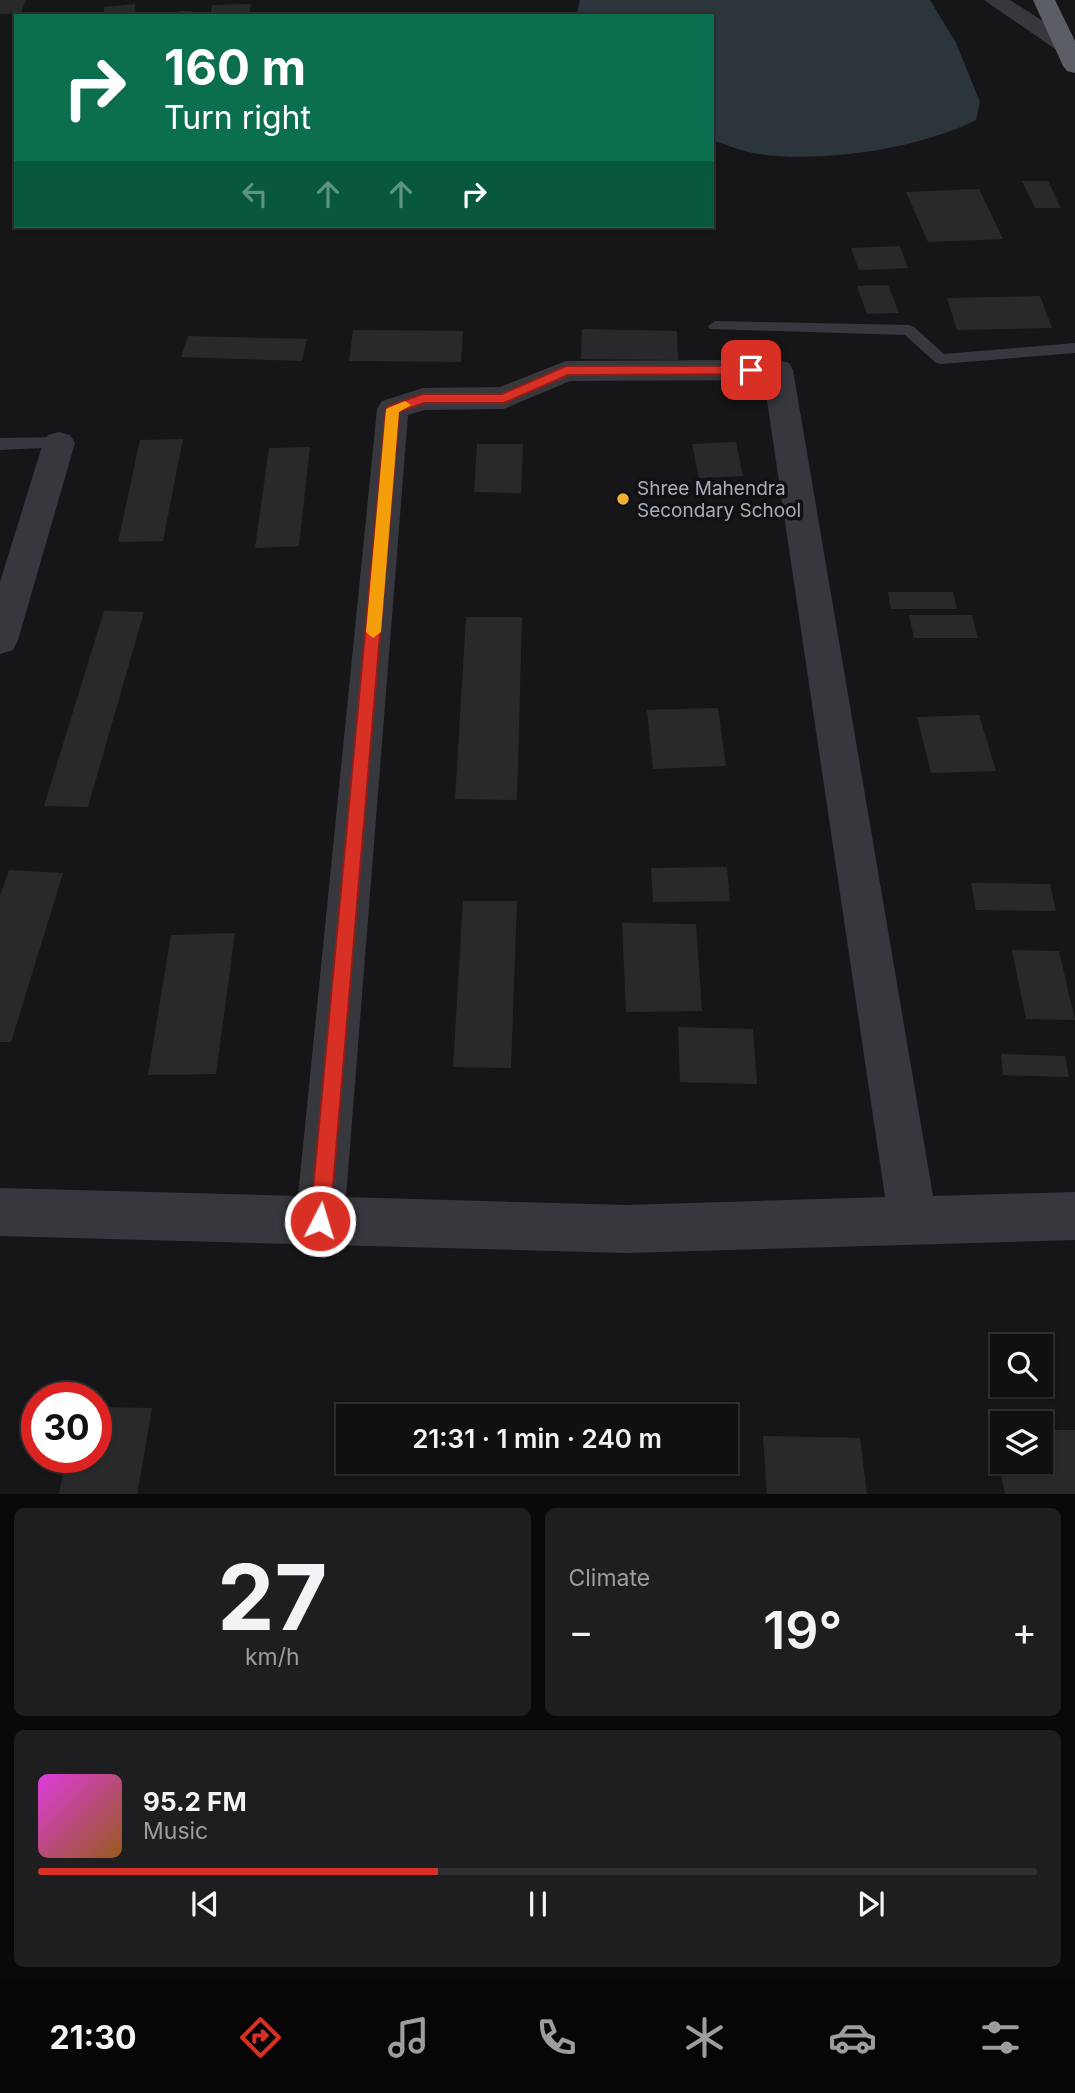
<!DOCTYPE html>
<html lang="en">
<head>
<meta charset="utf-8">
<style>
	body { margin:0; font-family:Inter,sans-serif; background:#1e1e20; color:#f1f3f6; height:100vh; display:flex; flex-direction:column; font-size:26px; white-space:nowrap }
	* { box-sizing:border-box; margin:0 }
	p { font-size:23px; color:#9c9d9f }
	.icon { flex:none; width:38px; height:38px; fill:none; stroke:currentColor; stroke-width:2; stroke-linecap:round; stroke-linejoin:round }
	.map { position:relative; height:1494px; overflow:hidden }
	.side { display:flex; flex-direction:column; gap:14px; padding:14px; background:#09090a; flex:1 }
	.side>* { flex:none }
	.top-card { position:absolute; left:14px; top:14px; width:700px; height:214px; border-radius:0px; box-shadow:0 2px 5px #0004,0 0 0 2px #303032; background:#0b6e4f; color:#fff; overflow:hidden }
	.controls { position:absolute; left:990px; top:1334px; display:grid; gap:14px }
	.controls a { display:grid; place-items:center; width:63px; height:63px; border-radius:0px; background:#101012; box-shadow:0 2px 5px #0004,0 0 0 2px #303032; font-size:35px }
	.speed { position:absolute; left:21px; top:1382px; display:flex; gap:14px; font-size:35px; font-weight:700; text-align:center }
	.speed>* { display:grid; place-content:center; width:91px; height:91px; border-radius:50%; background:#101012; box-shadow:0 2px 5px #0004,0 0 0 2px #303032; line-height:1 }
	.speed .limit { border:10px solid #d22; background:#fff; color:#111 }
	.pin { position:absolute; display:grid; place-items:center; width:60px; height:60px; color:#fff; margin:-30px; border-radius:14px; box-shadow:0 4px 10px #0006 }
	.me { position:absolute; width:77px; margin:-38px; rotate:5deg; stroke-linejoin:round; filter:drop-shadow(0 0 5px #0008) }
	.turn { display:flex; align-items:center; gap:24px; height:147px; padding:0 35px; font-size:32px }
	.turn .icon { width:91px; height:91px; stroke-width:2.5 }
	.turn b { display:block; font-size:49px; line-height:60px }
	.lanes { display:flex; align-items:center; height:66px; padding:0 35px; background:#0003; justify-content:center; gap:35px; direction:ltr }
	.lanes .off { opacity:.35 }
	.big { font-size:52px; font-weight:600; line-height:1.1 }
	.side .card { flex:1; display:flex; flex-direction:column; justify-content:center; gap:10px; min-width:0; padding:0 24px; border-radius:10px; background:#1e1e20 }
	.side .dial { align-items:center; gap:0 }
	.dial b { font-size:91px; line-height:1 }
	.song { display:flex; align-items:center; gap:21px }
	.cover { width:84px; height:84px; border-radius:10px; background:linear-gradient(135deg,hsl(300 70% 55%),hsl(30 70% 35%)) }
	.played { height:7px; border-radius:4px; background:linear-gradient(90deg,#d93025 40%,#303032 40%) }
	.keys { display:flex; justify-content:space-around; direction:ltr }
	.heat { display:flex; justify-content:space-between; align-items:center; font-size:38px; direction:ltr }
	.side .tiles { flex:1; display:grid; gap:14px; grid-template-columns:1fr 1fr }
	.card:last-child { grid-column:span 2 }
	.trip { position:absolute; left:336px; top:1404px; width:402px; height:70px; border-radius:0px; background:#101012; box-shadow:0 2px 5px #0004,0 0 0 2px #303032; font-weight:600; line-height:70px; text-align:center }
	.tabs { display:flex; height:112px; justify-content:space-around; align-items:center; background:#060607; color:#9c9d9f }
	.tabs .icon { width:49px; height:49px }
	.tabs .current { color:#d93025 }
	.tabs b { font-size:32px; color:#f1f3f6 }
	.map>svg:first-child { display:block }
	.water { fill:#2c353c }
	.building { fill:#29292c }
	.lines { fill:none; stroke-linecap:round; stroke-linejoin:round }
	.service { fill:#37383d; fill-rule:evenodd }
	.minor { fill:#37383d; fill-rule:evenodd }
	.trunk { fill:#5b5e65; fill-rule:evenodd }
	.route { fill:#d93025; stroke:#8d1f18; stroke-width:2 }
	.slow { fill:#f59e0b }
	.poi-dot { fill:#f2b134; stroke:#111113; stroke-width:2.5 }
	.labels { text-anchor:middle; stroke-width:7; stroke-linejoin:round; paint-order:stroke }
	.poi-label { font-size:19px; fill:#a8adb8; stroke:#111113; text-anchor:start }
</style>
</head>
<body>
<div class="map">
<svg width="1075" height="1495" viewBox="0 0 1075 1495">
	<rect width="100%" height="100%" fill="#161618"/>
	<path class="water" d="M580 0H930L956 43 980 102 976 120C918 149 824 163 759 154 744 152 727 145 712 140V16H576Z"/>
	<g class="building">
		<path d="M0 0H26L21 13 0 14Z"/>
		<path d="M135 4 136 16H104V7Z"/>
		<path d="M251 4 249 16H210L212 5Z"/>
		<path d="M181 11H191L201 16H166Z"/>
		<path d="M1022 181H1048L1061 208H1035Z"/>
		<path d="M979 189 1003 239 928 242 906 192Z"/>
		<path d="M900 246 908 268 859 270 851 248Z"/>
		<path d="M888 285 899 313 867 314 857 286Z"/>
		<path d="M1040 296 1052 328 957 330 947 298Z"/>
		<path d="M582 329 677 331 678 360 581 359Z"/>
		<path d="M353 330 463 331 461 362 349 361Z"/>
		<path d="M188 336 307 339 302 361 181 357Z"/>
		<path d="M183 439 163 541 118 542 140 440Z"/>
		<path d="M736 442 743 476 699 478 692 444Z"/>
		<path d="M477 444H523L521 493 474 492Z"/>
		<path d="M310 447 299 546 255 548 269 448Z"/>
		<path d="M888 592H953L957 609H891Z"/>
		<path d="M104 611 144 612 88 807 44 806Z"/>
		<path d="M909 615H972L978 638H914Z"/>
		<path d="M466 617H522L517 800 455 799Z"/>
		<path d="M718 708 726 766 653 769 647 710Z"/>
		<path d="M979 715 996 771 931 773 917 717Z"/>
		<path d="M727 867 730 901 653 902 651 868Z"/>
		<path d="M9 870 63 873 11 1042H0V896Z"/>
		<path d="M971 883 1050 884 1056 911 976 910Z"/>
		<path d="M463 901H517L511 1068 453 1067Z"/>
		<path d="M622 923 696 924 702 1011 626 1012Z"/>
		<path d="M235 933 216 1074 148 1075 171 935Z"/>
		<path d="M1012 950 1059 951 1075 1020 1026 1019Z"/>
		<path d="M678 1027 753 1029 757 1084 680 1082Z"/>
		<path d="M1001 1054 1065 1056 1069 1077 1003 1075Z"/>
		<path d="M96 1407 152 1408 137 1495H59L66 1458H96Z"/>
		<path d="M1003 1430V1461H1041V1430H1075V1495H1005L992 1431Z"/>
		<path d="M763 1436 860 1438 867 1495H767Z"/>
	</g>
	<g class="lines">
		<g class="service">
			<path d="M715 321 909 325 914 327 944 354 1075 343V353L941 364 936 363 905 335 710 329 708 326Z"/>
			<path d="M59 437 67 443 65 447 0 450V438Z"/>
		</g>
		<g class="minor">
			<path d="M984 0H1010L1074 41 1075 50 1066 53 1058 51Z"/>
			<path d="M778 360 789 363 793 370 933 1196 1075 1192V1240L626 1253 0 1236V1188L298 1196 377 409 382 401 423 388 500 387 566 361ZM764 380 885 1197 626 1205 346 1197 408 415 425 410 504 409 570 381Z"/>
			<path d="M59 432 70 435 75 443 18 640 13 650 0 654V582L43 443 48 435Z"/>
		</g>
		<path class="trunk" d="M1033 0H1055L1075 41V73L1067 71 1063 66Z"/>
	</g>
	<path class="route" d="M566 366H751L757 370 751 374 568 375 504 403H424L399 412 330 1221 327 1228 320 1231 313 1228 310 1221 386 409 388 406 423 394H502Z"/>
	<path class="slow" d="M405 401 411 405 399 412 381 632 373 638 366 632 386 409Z"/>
	<circle class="poi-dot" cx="623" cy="499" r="7"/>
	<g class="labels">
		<g class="poi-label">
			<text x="637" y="495">Shree Mahendra<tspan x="637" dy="22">Secondary School</tspan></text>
		</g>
	</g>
</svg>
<div class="controls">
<a><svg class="icon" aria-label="search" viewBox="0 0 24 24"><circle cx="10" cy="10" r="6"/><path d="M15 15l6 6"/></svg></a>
<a><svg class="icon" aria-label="layers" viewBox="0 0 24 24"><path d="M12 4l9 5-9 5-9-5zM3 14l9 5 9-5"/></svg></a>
</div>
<div class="speed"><div class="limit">30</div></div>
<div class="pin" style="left:751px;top:370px;background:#d93025"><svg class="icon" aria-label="arrive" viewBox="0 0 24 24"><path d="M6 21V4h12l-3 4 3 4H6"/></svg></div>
<svg class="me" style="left:320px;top:1221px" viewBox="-20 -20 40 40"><circle r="17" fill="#d93025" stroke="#fff" stroke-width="3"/><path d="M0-11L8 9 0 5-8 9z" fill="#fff"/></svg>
<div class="trip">21:31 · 1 min · 240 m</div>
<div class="top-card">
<div class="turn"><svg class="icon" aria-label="right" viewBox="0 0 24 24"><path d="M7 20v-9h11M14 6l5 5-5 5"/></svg><div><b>160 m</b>Turn right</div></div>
<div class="lanes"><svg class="icon off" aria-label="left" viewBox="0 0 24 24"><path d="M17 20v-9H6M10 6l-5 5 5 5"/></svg><svg class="icon off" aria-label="ahead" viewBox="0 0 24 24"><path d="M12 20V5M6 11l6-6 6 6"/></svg><svg class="icon off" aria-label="ahead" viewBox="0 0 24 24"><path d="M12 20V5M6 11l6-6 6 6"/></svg><svg class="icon" aria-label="right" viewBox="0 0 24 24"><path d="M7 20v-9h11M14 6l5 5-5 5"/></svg></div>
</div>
</div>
<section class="side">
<div class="tiles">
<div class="card dial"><b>27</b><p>km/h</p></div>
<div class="card"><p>Climate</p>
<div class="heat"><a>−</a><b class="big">19°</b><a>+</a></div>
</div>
<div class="card">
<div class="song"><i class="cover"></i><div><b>95.2 FM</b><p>Music</p></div></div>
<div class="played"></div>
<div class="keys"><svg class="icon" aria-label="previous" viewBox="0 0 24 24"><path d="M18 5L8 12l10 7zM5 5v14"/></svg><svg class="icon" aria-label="pause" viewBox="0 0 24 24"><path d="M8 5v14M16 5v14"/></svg><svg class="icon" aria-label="next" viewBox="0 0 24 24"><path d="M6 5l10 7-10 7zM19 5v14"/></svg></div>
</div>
</div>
</section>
<nav class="tabs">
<b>21:30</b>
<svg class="icon current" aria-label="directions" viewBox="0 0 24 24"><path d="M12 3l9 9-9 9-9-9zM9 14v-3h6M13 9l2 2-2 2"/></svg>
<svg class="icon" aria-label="music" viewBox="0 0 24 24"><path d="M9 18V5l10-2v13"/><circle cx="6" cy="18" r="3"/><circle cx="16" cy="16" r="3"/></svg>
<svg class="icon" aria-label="phone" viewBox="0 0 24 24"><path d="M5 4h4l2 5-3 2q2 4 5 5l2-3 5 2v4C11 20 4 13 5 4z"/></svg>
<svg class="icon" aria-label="climate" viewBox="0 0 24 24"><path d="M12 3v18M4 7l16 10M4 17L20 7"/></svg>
<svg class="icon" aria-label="car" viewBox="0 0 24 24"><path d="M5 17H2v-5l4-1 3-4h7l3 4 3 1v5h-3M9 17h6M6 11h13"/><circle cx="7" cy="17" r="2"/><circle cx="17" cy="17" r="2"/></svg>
<svg class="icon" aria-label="filters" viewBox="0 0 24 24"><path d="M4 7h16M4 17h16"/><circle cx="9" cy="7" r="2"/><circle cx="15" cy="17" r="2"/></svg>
</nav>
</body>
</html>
